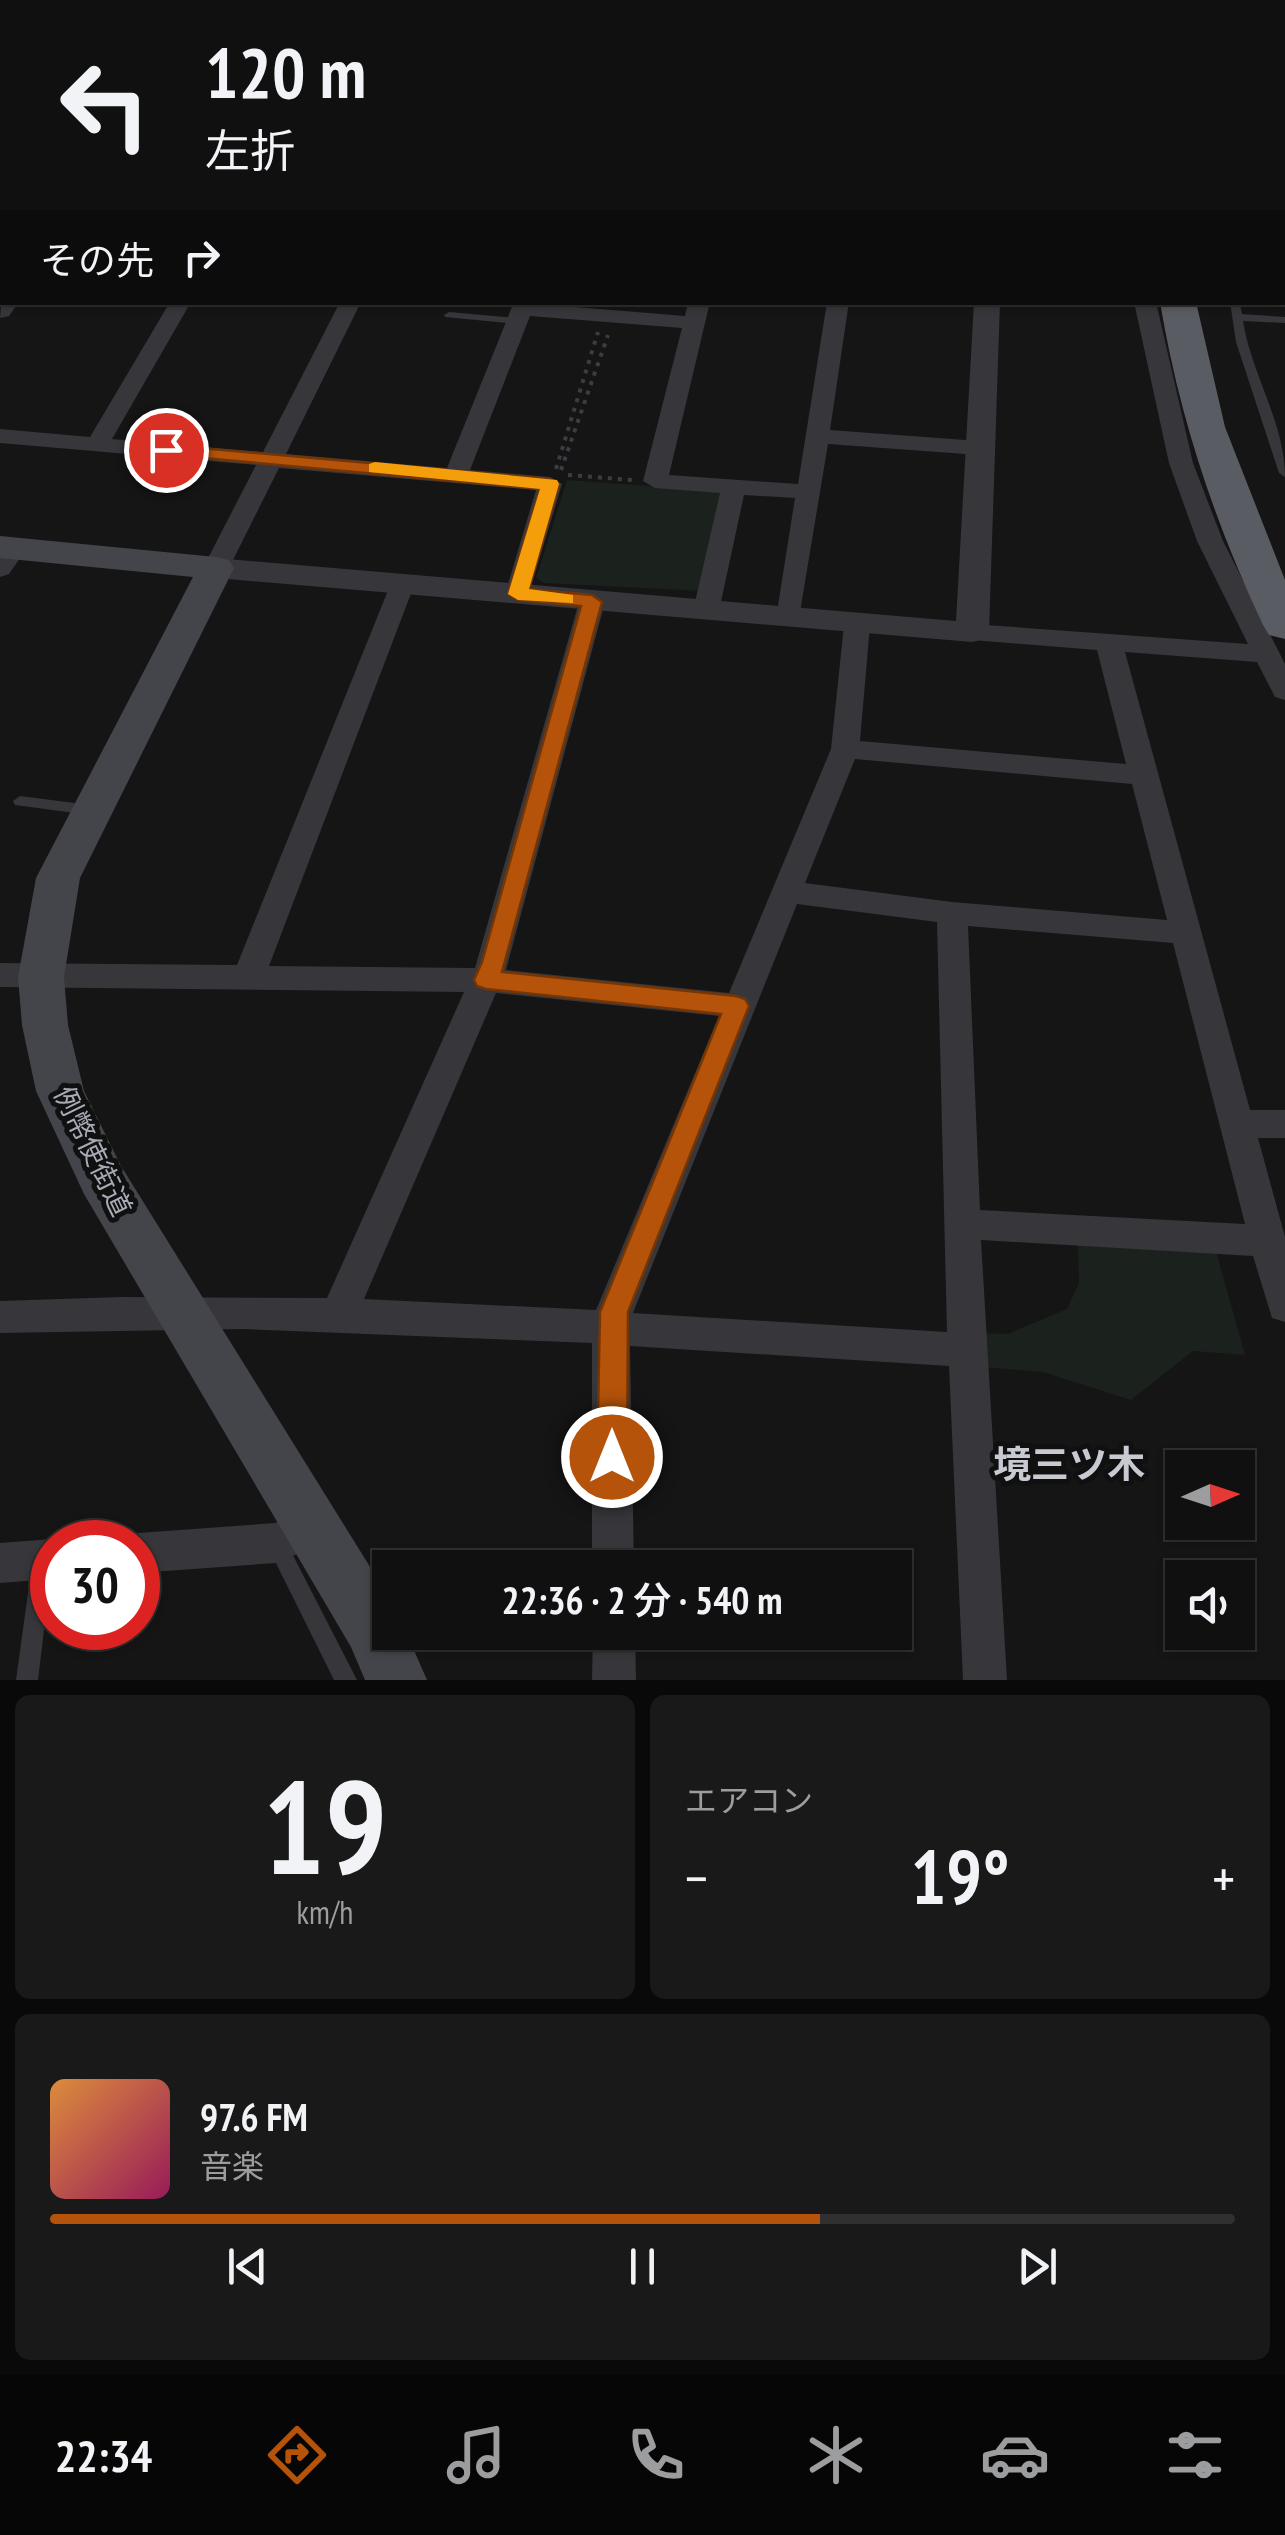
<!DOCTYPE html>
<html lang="ja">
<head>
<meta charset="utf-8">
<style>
	body { margin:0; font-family:"PT Sans Narrow","Noto Sans JP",sans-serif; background:#191919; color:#f1f3f6; height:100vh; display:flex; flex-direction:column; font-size:38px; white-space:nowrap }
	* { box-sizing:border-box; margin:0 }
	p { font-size:32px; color:#9c9d9f }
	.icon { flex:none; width:55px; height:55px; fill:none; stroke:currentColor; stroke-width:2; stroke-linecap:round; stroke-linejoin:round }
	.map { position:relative; height:1680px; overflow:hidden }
	.panel { display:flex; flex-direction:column; gap:15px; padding:15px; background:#090909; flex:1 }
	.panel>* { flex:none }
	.top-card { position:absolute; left:0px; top:0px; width:1285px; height:305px; box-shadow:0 2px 8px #0004,0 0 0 2px #303030; background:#101010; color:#f1f3f6; overflow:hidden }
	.needle { width:65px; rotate:87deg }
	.fabs { position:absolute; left:1165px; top:1450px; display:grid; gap:20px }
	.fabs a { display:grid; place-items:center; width:90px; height:90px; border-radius:0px; background:#101010; box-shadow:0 2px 8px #0004,0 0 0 2px #303030; font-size:50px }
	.speed { position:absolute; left:30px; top:1520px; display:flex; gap:20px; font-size:50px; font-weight:700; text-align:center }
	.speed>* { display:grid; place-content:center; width:130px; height:130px; border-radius:50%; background:#101010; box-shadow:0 2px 8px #0004,0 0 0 2px #303030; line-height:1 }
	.speed .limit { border:15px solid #d22; background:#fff; color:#111 }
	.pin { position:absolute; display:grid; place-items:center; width:85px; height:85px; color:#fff; margin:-42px; border:5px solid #fff; border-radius:50%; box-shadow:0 2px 10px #0007 }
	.me { position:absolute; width:110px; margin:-55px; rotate:0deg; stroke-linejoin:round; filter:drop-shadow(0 0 8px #0008) }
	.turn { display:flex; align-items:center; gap:35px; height:210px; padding:0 40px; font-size:45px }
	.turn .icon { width:130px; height:130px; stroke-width:2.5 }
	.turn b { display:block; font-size:70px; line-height:85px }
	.then { display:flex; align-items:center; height:95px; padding:0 40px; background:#0003; gap:20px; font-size:38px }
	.big { font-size:75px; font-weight:600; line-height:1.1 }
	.panel .card { flex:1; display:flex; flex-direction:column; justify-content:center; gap:15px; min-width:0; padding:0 35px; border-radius:15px; background:#191919 }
	.panel .dial { align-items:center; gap:0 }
	.dial b { font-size:130px; line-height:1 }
	.song { display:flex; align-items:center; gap:30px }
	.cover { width:120px; height:120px; border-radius:15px; background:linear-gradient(135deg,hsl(30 70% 55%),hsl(330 70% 35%)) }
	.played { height:10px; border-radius:5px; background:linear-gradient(90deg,#b45309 65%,#303030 65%) }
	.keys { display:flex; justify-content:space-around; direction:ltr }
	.heat { display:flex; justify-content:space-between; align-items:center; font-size:55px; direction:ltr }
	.panel .tiles { flex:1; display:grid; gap:15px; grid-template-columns:1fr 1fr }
	.card:last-child { grid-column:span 2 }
	.trip { position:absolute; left:372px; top:1550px; width:540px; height:100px; border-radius:0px; background:#101010; box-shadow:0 2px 8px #0004,0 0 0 2px #303030; font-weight:600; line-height:100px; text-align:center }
	.dock { display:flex; height:160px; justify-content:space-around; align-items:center; background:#060606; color:#9c9d9f }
	.dock .icon { width:70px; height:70px }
	.dock .active { color:#b45309 }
	.dock b { font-size:45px; color:#f1f3f6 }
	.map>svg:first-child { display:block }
	.green { fill:#1b211c }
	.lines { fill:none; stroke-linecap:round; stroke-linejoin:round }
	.stream { stroke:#2b3239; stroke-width:5 }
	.path { stroke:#3c3d42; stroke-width:4; stroke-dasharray:4 6; stroke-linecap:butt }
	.service { fill:#36363b; fill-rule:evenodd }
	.minor { fill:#36363b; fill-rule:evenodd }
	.tertiary { fill:#36363b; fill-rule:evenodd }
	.secondary { fill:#44454b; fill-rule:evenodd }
	.trunk { fill:#5a5c63; fill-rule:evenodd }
	.route { fill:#b45309; stroke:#753606; stroke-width:2.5 }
	.slow { fill:#f59e0b }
	.labels { text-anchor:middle; stroke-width:10; stroke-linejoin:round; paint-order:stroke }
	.street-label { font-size:28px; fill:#a7abb6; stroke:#101011 }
	.near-quarter-label { font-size:38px; font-weight:bold; fill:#c8cad2; stroke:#101011 }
</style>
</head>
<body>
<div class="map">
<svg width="1285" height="1680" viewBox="0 0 1285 1680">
	<rect width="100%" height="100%" fill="#151516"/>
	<g class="green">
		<path d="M567 480 719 491 724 496 702 591 544 583 536 578Z"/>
		<path d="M1078 1241 1216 1251 1245 1355 1193 1351 1131 1400 1043 1372 983 1367 982 1333 1008 1334 1067 1309 1079 1283Z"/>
	</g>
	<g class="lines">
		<path class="stream" d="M27 2 31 0"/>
		<g class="path">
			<path d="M556 469 598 332"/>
			<path d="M561 470 608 335"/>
			<path d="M568 475 632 480"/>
		</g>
		<g class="service">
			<rect x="1282" y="14" width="3" height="6"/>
			<path d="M1230 302H1240L1242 314 1285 317V323L1243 321C1251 373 1285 423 1285 477L1279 473 1236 342Z"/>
			<path d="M449 312 517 318 522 321 517 324 445 317 444 315Z"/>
			<path d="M20 796 90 805 97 810 90 815 15 805 13 801Z"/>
			<path d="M276 1533 283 1536 357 1680H334L266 1543 269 1536Z"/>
			<path d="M42 1554 49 1557 52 1564 38 1680H16L32 1564 35 1557Z"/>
		</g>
		<g class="minor">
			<rect x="688" y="0" width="16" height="2"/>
			<path d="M756 0H814L815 2H758Z"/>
			<rect x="1114" y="0" width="16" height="2"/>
			<path d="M2 121V134L0 135V122Z"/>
			<path d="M0 201 2 202V214L0 213Z"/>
			<path d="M170 302H191L112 439 263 452 340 302H361L286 454 447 468 514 302 685 316 688 302H710L669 475 798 484 827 302H849L830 430 979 441 991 448 979 455 828 444 798 624 789 626 776 618 795 498 744 495 719 611 715 617H697L693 611 720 493 655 488 643 481 682 328 530 316 470 470 550 477 562 484 527 600 518 602 505 594 536 490 279 468 229 568 216 576 203 568 256 465 0 443V429L90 437Z"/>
			<path d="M1134 302H1156L1193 463 1223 541 1285 664V700L1275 697 1257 662 1125 652 1250 1110H1285V1138H1258L1285 1237V1322L1272 1318 1253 1256 981 1240 1007 1680H963L949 1366 630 1346 634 1568H592V1343L242 1329 0 1333V1301L121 1297 327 1298 464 992 0 987V963L237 965 393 578H411L415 583 269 966 475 968 579 602 592 594 605 602 506 970 729 993 831 749 844 625 848 619H866L870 625 860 741 1126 764 1097 650 972 640 959 632 972 624 1248 644 1197 541 1169 463ZM855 759 1132 784 1167 920 952 902 805 883ZM797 904 937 922 947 1332 633 1313ZM968 926 1173 943 1245 1224 980 1210ZM496 993 719 1016 596 1310 364 1299Z"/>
			<path d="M14 540 27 548 9 574 0 577V550L5 543Z"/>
			<path d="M313 1507 328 1513 334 1527 328 1541 276 1563 138 1573V1542H122L138 1533 275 1523Z"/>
			<path d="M52 1539 61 1542H52V1579L0 1583V1543Z"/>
			<path d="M593 1632H635L636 1680H592Z"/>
		</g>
		<g class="tertiary">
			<path d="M2 295V302H19L9 316 0 318Z"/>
			<path d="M974 302H1000L989 632 984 639 972 642 216 578 205 575 200 568 205 561 216 558 956 621Z"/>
		</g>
		<path class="secondary" d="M0 536 216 557 229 560 234 568 80 878 64 977 68 1025 84 1091 121 1166 390 1599V1632H406L427 1680H365L351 1647 84 1194 36 1091 22 1025 18 977 36 878 193 577 0 558Z"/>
		<g class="trunk">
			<path d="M1127 0H1155V2H1128Z"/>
			<path d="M1160 302H1196L1225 427 1285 580V639L1269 635 1263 625C1214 521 1179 416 1160 302Z"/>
		</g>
	</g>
	<path class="route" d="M166 445 550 479 559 484 529 589 592 595 602 602 502 972 736 996 745 999 749 1006 628 1312 627 1457 622 1467 612 1471 601 1467 597 1457 600 1312 721 1014 486 989 477 986 474 980 482 962 581 606 518 600 508 594 540 489 160 454V446Z"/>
	<path class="slow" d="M375 462 557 480 559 484 529 589 573 595V603L518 600 508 594 540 489 369 472V464Z"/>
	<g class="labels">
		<g class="street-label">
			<text transform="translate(93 1151) rotate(64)" y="10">例幣使街道</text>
		</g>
		<g class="near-quarter-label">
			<text x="1069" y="1478">境三ツ木</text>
		</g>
	</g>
</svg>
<div class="fabs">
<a><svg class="needle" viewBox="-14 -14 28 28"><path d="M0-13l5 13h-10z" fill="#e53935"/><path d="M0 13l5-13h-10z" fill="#9c9d9f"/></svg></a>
<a><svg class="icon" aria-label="sound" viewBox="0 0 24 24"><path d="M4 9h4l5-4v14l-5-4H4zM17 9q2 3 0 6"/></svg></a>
</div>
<div class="speed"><div class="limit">30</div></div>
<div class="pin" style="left:166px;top:450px;background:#d93025"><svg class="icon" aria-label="arrive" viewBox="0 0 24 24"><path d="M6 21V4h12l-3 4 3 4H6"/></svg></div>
<svg class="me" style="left:612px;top:1457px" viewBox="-20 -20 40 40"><circle r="17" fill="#b45309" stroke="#fff" stroke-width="3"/><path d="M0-11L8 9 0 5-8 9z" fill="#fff"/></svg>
<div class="trip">22:36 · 2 分 · 540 m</div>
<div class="top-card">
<div class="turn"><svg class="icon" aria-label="left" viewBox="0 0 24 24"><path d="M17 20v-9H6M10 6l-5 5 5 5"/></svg><div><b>120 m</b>左折</div></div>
<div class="then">その先<svg class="icon" aria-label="right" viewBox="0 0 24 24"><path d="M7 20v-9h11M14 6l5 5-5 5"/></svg></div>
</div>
</div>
<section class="panel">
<div class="tiles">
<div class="card dial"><b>19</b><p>km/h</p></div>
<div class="card"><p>エアコン</p>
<div class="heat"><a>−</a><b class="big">19°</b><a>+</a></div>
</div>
<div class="card">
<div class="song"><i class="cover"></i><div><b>97.6 FM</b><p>音楽</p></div></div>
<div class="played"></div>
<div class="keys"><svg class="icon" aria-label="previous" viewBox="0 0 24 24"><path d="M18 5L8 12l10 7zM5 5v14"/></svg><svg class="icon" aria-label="pause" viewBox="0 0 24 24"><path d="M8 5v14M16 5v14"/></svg><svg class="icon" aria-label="next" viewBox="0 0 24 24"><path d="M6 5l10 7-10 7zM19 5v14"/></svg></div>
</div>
</div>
</section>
<nav class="dock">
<b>22:34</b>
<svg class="icon active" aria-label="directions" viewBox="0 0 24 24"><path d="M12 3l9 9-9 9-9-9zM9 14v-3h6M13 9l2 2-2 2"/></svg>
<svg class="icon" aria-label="music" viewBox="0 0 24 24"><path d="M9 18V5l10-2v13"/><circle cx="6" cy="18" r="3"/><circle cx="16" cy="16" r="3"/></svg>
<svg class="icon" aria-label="phone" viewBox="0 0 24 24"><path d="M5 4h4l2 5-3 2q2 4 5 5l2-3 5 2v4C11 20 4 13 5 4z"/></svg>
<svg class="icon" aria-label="climate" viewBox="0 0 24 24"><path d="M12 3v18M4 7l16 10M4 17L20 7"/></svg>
<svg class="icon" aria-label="car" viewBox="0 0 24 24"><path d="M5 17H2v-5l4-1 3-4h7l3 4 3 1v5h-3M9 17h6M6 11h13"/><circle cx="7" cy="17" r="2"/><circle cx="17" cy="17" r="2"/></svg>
<svg class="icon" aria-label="filters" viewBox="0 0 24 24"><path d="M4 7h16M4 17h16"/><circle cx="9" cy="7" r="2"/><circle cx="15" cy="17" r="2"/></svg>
</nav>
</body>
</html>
